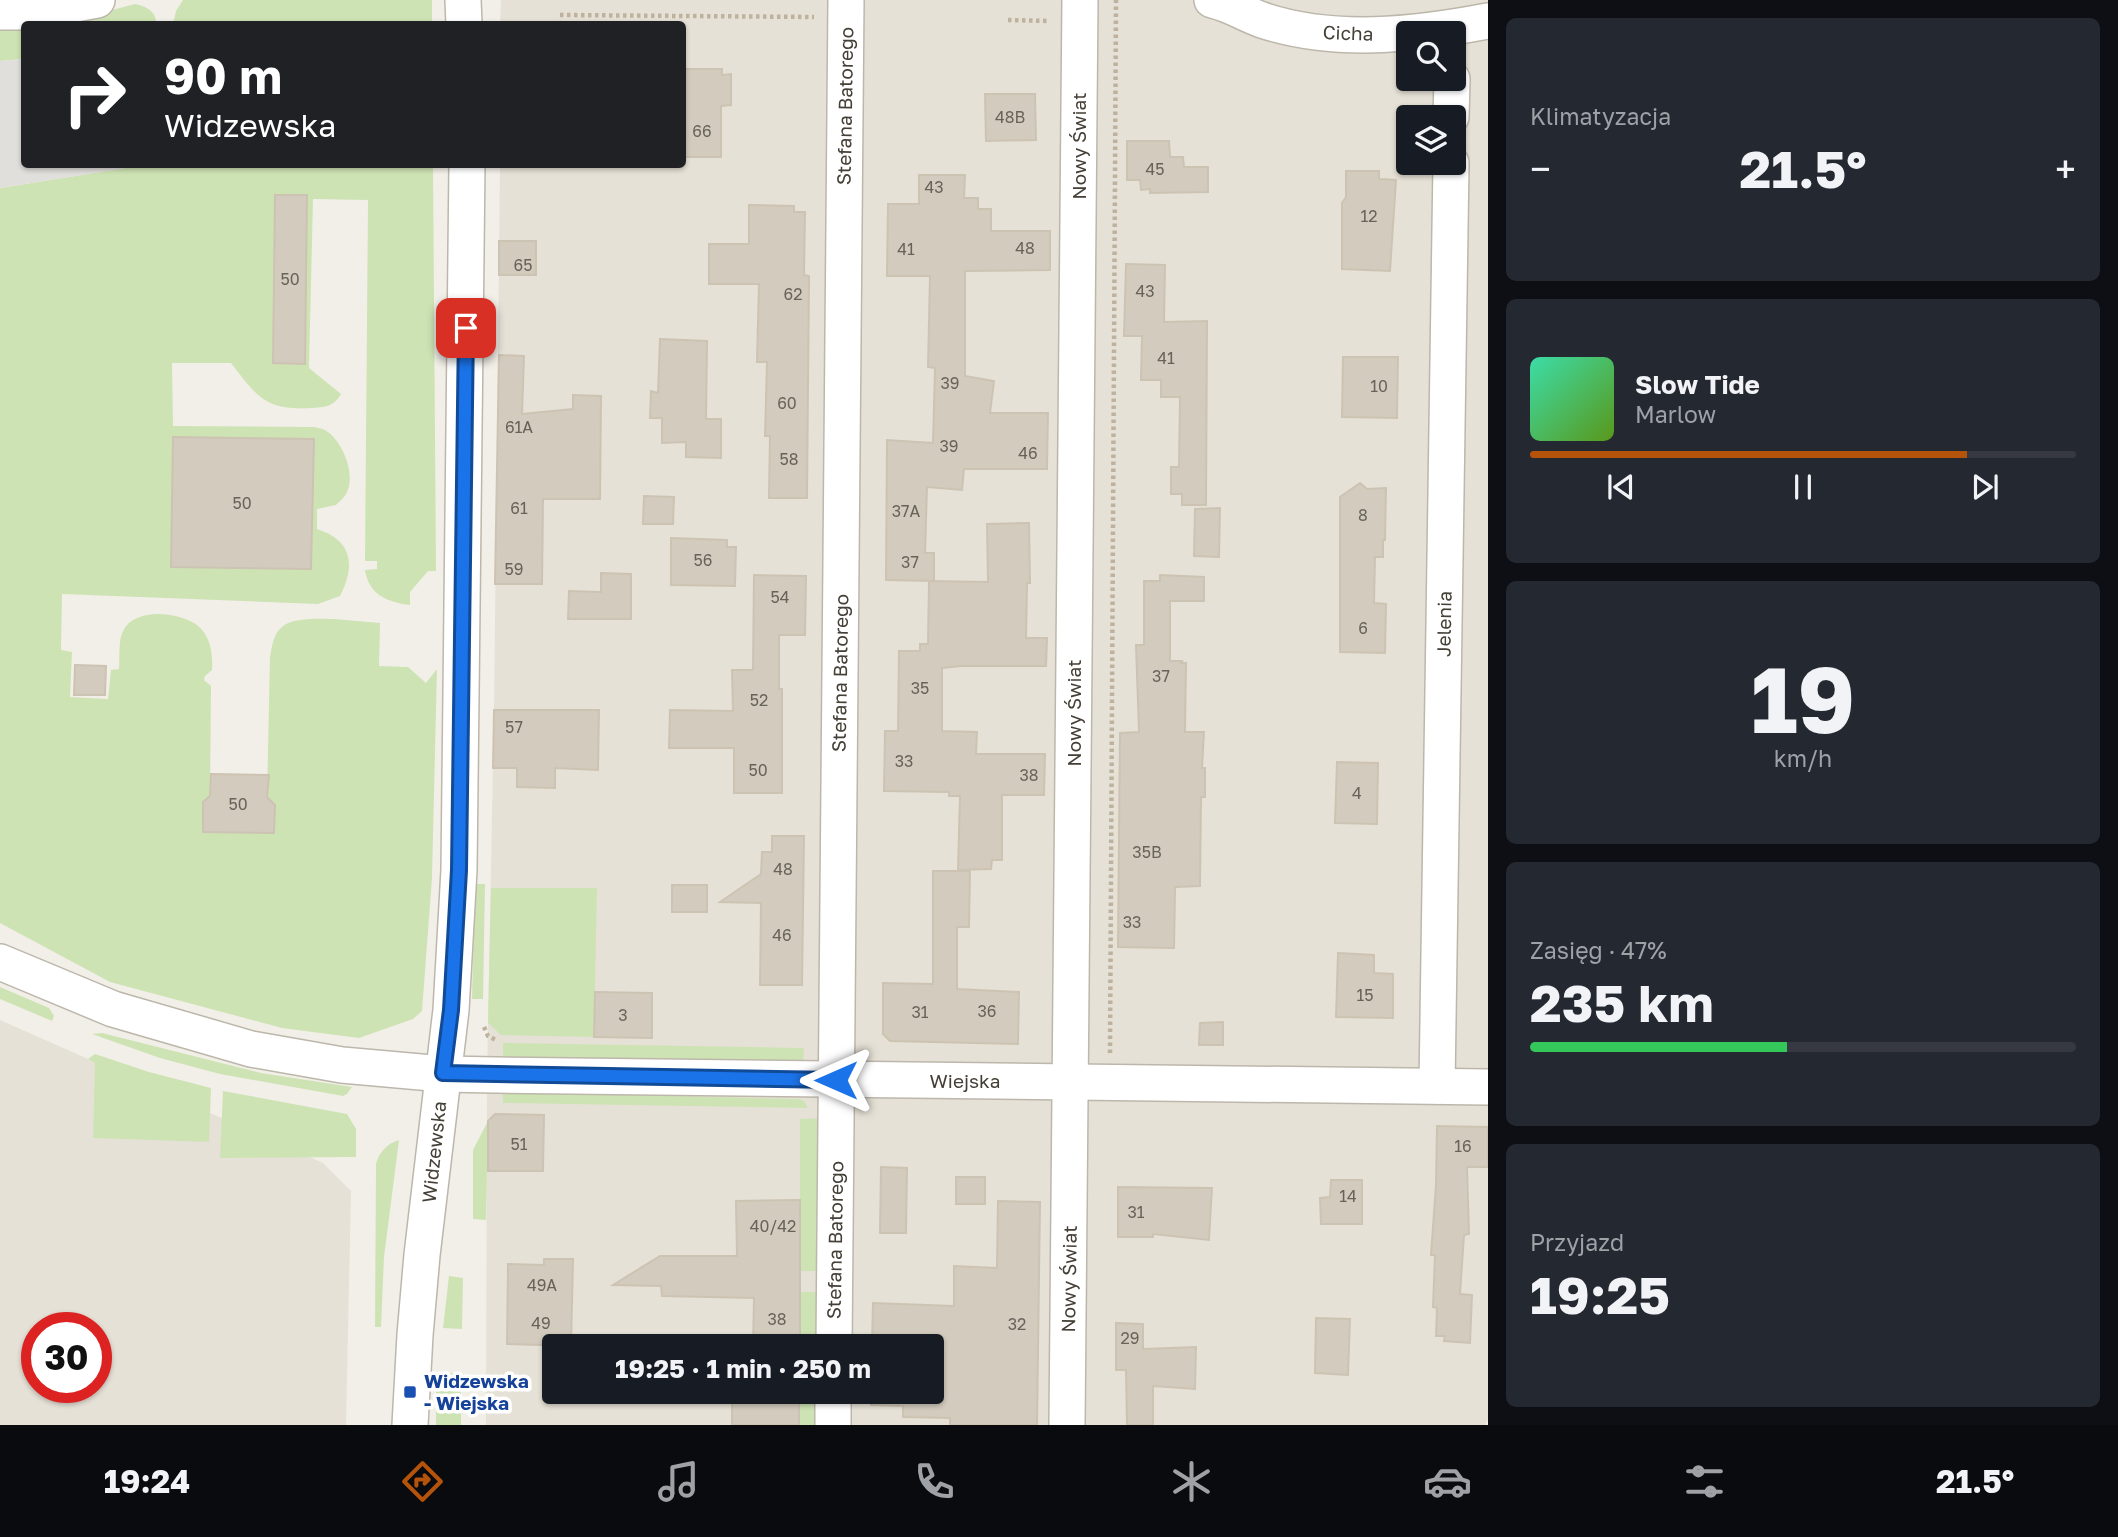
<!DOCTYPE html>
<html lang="pl">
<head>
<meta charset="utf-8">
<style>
	body { margin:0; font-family:"Golos Text",sans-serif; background:#242831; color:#f1f3f6; height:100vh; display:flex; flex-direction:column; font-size:26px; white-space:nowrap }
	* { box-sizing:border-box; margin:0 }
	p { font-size:23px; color:#9ea1a6 }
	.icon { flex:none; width:38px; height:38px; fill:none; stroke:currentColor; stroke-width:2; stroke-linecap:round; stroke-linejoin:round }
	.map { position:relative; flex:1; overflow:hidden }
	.drawer { display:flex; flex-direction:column; gap:18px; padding:18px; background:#0d0f14; width:630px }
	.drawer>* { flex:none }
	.top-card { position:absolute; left:21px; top:21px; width:665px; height:147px; border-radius:7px; box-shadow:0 2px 5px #0004; background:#202124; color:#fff; overflow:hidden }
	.tools { position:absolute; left:1396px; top:21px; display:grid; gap:14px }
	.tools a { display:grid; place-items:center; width:70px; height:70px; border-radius:7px; background:#171b24; box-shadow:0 2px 5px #0004; font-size:35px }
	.speed { position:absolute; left:21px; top:1312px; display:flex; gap:14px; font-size:35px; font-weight:700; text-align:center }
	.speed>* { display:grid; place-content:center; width:91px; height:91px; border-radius:50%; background:#171b24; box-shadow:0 2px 5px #0004; line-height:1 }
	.speed .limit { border:10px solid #d22; background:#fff; color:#111 }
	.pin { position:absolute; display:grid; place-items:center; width:60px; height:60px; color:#fff; margin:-30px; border-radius:14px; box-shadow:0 4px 10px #0006 }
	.me { position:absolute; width:77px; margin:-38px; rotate:270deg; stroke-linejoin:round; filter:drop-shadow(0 0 5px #0008) }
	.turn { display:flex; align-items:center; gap:24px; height:147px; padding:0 28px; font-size:32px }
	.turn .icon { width:91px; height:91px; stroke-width:2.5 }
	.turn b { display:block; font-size:49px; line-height:60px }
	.big { font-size:52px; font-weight:700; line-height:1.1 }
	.drawer .widget { flex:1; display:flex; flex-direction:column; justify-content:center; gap:10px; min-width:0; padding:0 24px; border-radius:10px; background:#242831 }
	.drawer .dial { align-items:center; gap:0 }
	.dial b { font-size:91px; line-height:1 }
	.song { display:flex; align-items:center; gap:21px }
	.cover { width:84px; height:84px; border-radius:10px; background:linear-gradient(135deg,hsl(160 70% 55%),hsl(90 70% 35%)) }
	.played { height:7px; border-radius:4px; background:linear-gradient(90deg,#b45309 80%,#363941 80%) }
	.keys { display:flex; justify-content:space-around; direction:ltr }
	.heat { display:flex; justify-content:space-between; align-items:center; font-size:38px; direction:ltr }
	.charge { height:10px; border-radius:5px; background:linear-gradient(90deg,#34c759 47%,#363941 0) }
	.trip { position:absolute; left:542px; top:1334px; width:402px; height:70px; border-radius:7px; background:#171b24; box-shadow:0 2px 5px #0004; font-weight:700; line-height:70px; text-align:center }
	.menu { display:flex; height:112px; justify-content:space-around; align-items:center; background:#090b0e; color:#9ea1a6 }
	.menu .icon { width:49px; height:49px }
	.menu .current { color:#b45309 }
	.menu b { font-size:32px; color:#f1f3f6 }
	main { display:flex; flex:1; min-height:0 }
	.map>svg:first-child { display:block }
	.residential { fill:#e6e1d6; fill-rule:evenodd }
	.green { fill:#cee3b4 }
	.parking { fill:#e1dfdc }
	.building { fill:#d3cbbe; stroke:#cdc3b2; stroke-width:2 }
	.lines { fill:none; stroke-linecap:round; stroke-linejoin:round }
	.minor-casing { stroke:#bdb7ab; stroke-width:38 }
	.path { stroke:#beb29e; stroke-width:4.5; stroke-dasharray:3.5 3.5; stroke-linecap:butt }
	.minor { stroke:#fff; stroke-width:35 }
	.route-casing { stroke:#114b97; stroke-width:18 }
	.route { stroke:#1a73e8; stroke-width:12 }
	.transit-dot { fill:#1a4fb4; stroke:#fff; stroke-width:2.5 }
	.labels { text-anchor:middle; stroke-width:7; stroke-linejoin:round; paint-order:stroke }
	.number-label { font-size:16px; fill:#686359 }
	.street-label { font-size:19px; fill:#454037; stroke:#fff }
	.transit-label { font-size:19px; font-weight:bold; fill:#164399; stroke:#fff; text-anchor:start }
</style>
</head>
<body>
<main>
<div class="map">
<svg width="1488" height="1425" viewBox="0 0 1488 1425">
	<rect width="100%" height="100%" fill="#f2efe8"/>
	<g class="residential">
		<path d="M501 0H1488V1419L1485 1425H486L487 1075 494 710 500 165 682 164V24H500ZM1409 33H1454V79H1409ZM1409 117H1454V163H1409ZM555 1346H933V1391H555Z"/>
		<path d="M0 1020 323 1163 351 1191 346 1425H0ZM37 1328H96V1388H37Z"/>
	</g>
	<g class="green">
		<path d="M183 0H432V24H173L176 11Z"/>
		<path d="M135 4C146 6 157 12 156 24H24V59L0 61V25L97 14Z"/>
		<path d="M144 165H433L436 571H428L410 592V605C387 602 369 595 365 570L377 569V561H365L368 200 313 199 309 368 341 394C334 406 327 407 313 408 266 411 258 398 231 363H172L173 426 314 427C317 428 321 428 325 430 342 440 356 473 347 492 345 497 340 501 336 505L317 509V529C352 540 356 565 340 596L318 604 62 594 61 650 72 652 70 697 108 699 111 670 119 669C120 658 118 641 123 631 135 607 178 612 197 625 211 636 213 655 212 670L205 676 204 680 211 686 210 796 203 802 204 832 274 833 275 805 267 797 270 657C272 647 273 634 282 627 298 612 358 622 380 623L379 666 408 667 426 683 437 669 432 878 422 1011 413 1019 359 1038 282 1028 110 982 0 923V188Z"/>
		<path d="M475 884H485L483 999H472Z"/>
		<path d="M491 888H597L594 1037 501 1035 488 1023Z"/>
		<path d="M0 987 49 1008 54 1016 52 1021 0 999Z"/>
		<path d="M102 1033 261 1073 352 1087 347 1094 343 1096 220 1074 160 1058 92 1034Z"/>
		<path d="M503 1043 804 1048 803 1064 503 1058Z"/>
		<path d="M95 1054 149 1072 211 1088 209 1142 93 1138 95 1063 88 1059Z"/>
		<path d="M223 1091 347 1114 356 1129V1157L220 1158Z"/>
		<path d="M503 1092 799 1099 804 1101 808 1108 503 1103Z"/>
		<path d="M827 1118 828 1271H800V1119Z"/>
		<path d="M488 1121 486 1220 473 1219V1150Z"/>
		<path d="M399 1140 384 1257 381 1327H375L376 1164C379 1152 388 1143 399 1140Z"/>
		<path d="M449 1276 463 1278 462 1329 443 1328Z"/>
		<rect x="800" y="1292" width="22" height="54"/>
		<path d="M436 1372 461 1374V1425H436Z"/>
		<path d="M799 1391H824L823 1425H799Z"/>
	</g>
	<path class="parking" d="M24 59V164L144 165 0 188V61Z"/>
	<g class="building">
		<path d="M682 69H722V75L731 74V105L721 106V157H682Z"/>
		<path d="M985 94H1035L1036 140 986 141Z"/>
		<path d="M1127 141H1169L1170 157H1183L1184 167H1208V192L1150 193V189L1141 190 1140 180H1127Z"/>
		<path d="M1346 171H1379V179L1396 180 1390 271 1342 269V203L1346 197Z"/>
		<path d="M919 175H965L964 198H978V209H991V231H1050V270L965 271V376L994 381 990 413H1048L1047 469H964L962 490 927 487 925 553H934V581L886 580 887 440 933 443 935 368 928 367 930 276H887L888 204H919Z"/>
		<path d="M275 195H307L305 364 273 363Z"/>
		<path d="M749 205 794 206V212H805L804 275 809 276 807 498H769L770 436H765L767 362H757L759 284H709V244H749Z"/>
		<rect x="499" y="241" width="37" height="34"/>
		<path d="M1126 264 1165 265 1164 322 1207 321 1206 505H1182V494H1171V467H1179L1180 397H1161V380H1141L1142 336H1124Z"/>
		<path d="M660 339 707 341 706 419H721V458L686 457V442L662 443V418H650L651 391 658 393Z"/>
		<path d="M499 355 524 356 522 414 573 409V395L601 396 600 499H543L542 584H495Z"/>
		<path d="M1343 357H1398L1397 418 1342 417Z"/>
		<path d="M173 437 314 439 311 569 171 567Z"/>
		<path d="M1360 483 1367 489 1386 488 1385 540H1383V557H1375L1374 603 1386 604 1385 653 1340 652V497Z"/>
		<path d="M644 496 674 497 673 524H643Z"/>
		<path d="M1220 508 1219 557 1194 556 1195 509Z"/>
		<path d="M1029 523 1030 583H1027L1026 638H1047L1046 666H961L942 668V731L977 732 976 754H1045L1044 795H1002V860H992L991 869 958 870 960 796H949V792L884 791 885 731H898L899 651H920V644H928L929 581 988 582 987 524Z"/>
		<path d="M671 538 727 540V547H736L735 586 671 585Z"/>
		<path d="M601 573 631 574V619H568L569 591 601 592Z"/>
		<path d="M754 575 806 576 805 635H779V689H782V793H734V748H669L670 710 733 711 732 670H753Z"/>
		<path d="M1160 575 1204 577V601H1170V661H1182L1181 663H1186L1185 732H1204L1202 768H1205V797H1201L1200 886 1175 887 1174 948 1118 947 1120 733 1139 732 1136 645H1144V581H1160Z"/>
		<path d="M75 665 106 666 105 695H74Z"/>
		<path d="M494 710H599L598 770 555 768V788L517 787V768H493Z"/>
		<path d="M1337 762 1378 763 1377 824 1335 823Z"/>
		<path d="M211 774 269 775 267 797 275 805 274 833 203 832V802L210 796Z"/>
		<path d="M772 836H804L802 985H760L761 903 720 902 761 874 762 852H772Z"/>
		<path d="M933 871H970L969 927H957V989L1019 992 1018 1044 890 1041 883 1034V983L933 984Z"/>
		<rect x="672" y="885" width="35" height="27"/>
		<path d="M1338 953 1374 955V973L1393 974V1018L1336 1017Z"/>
		<path d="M595 992 652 993V1038L594 1037Z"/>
		<path d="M1223 1022V1045H1199L1200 1023Z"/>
		<path d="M495 1114 544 1115 543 1171H488V1121Z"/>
		<path d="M1437 1126 1488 1127V1167H1467L1469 1234 1464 1235 1460 1294 1472 1295 1470 1343 1444 1341 1445 1336H1436L1437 1308 1433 1307 1435 1255H1431L1436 1185Z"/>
		<path d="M881 1167 907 1168 906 1233H880Z"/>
		<rect x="956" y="1177" width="29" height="27"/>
		<path d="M1331 1180H1362V1224H1321L1320 1198 1330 1197Z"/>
		<path d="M1118 1187 1212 1188 1209 1240 1153 1234V1237H1118Z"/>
		<path d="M800 1200V1346H753L754 1298 662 1296 661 1286 613 1285 660 1256H737L736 1201Z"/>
		<path d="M998 1201 1040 1202 1037 1425H950V1418L903 1417V1406L871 1405V1391H933V1346H872L873 1303 954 1306V1266L997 1268Z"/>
		<path d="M544 1259H573L571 1346 507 1344 508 1264 544 1265Z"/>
		<path d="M1316 1318 1350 1319 1348 1375 1315 1373Z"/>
		<path d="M1116 1323 1143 1324V1349L1196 1347 1195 1389 1153 1386V1425H1127L1126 1370H1116Z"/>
		<rect x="732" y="1391" width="67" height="34"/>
	</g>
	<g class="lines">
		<g class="minor-casing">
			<g id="minor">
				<path d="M463 0 464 24"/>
				<path d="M1212 0C1230 4 1245 14 1262 20 1334 44 1415 35 1488 21"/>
				<path d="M0 12H32L97 0"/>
				<path d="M1451 117 1452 79"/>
				<path d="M0 962 113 1009 251 1049 342 1065 443 1074 496 1075 1488 1087"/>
				<path d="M1437 1086 1451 163"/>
				<path d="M834 1346 846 0"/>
				<path d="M410 1425 415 1335 422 1255 451 1010 459 870 467 164"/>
				<path d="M833 1425V1391"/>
				<path d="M1067 1425 1080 0"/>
			</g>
		</g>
		<g class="path">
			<path d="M560 15 814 17"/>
			<path d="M1008 20 1049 21"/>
			<path d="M484 1027 488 1036 496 1040"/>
			<path d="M1110 1053 1116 0"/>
		</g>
		<use href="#minor" class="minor"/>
	</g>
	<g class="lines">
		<g class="route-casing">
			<path id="route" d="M466 328 459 870 451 1010 443 1073 836 1080"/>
		</g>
		<use href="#route" class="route"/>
	</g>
	<rect class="transit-dot" x="403" y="1385" width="14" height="14" rx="3.5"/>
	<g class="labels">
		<g class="number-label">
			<text x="1010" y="123">48B</text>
			<text x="702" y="137">66</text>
			<text x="1155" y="175">45</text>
			<text x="934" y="193">43</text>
			<text x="1369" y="222">12</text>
			<text x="1025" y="254">48</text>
			<text x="906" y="255">41</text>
			<text x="523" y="271">65</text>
			<text x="290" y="285">50</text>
			<text x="1145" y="297">43</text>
			<text x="793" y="300">62</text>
			<text x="1166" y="364">41</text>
			<text x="950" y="389">39</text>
			<text x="1379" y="392">10</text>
			<text x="787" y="409">60</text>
			<text x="519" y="433">61A</text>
			<text x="949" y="452">39</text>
			<text x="1028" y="459">46</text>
			<text x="789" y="465">58</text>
			<text x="242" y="509">50</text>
			<text x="519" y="514">61</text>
			<text x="906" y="517">37A</text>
			<text x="1363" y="521">8</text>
			<text x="703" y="566">56</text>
			<text x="910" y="568">37</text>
			<text x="514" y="575">59</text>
			<text x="780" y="603">54</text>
			<text x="1363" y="634">6</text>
			<text x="1161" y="682">37</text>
			<text x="920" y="694">35</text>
			<text x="759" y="706">52</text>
			<text x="514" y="733">57</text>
			<text x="904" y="767">33</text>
			<text x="758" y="776">50</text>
			<text x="1029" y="781">38</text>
			<text x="1357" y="799">4</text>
			<text x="238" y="810">50</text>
			<text x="1147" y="858">35B</text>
			<text x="783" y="875">48</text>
			<text x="1132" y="928">33</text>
			<text x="782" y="941">46</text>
			<text x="1365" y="1001">15</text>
			<text x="987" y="1017">36</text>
			<text x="920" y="1018">31</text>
			<text x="623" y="1021">3</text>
			<text x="519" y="1150">51</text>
			<text x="1463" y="1152">16</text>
			<text x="1348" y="1202">14</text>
			<text x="1136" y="1218">31</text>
			<text x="773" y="1232">40/42</text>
			<text x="542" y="1291">49A</text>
			<text x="777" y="1325">38</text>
			<text x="541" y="1329">49</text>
			<text x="1017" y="1330">32</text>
			<text x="1130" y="1344">29</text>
		</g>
		<g class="street-label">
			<text transform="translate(1348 33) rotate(2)" y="7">Cicha</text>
			<text transform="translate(845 106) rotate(-89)" y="7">Stefana Batorego</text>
			<text transform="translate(1079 146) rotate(-90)" y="7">Nowy Świat</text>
			<text transform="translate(1444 624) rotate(-89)" y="7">Jelenia</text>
			<text transform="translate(840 673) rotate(-89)" y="7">Stefana Batorego</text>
			<text transform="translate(1074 713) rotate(-90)" y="7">Nowy Świat</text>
			<text x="965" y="1088">Wiejska</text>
			<text transform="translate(434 1152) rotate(-84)" y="7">Widzewska</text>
			<text transform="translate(835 1240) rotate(-89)" y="7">Stefana Batorego</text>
			<text transform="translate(1069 1279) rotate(-89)" y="7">Nowy Świat</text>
		</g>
		<g class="transit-label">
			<text x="424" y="1388">Widzewska<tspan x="424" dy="22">- Wiejska</tspan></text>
		</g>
	</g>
</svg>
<div class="tools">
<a><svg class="icon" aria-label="search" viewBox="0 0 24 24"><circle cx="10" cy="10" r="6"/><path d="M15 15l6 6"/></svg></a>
<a><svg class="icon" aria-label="layers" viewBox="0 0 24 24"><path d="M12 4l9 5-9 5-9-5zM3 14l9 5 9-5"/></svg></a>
</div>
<div class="speed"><div class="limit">30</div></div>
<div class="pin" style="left:466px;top:328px;background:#d93025"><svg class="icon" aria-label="arrive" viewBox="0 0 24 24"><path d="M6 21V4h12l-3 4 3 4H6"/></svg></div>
<svg class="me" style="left:836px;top:1080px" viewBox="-20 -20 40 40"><path d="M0-17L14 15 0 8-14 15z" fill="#1a73e8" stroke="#fff" stroke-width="4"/></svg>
<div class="trip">19:25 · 1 min · 250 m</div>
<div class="top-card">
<div class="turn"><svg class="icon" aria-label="right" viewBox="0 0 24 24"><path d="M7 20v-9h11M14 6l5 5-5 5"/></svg><div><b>90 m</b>Widzewska</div></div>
</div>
</div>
<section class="drawer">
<div class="widget"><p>Klimatyzacja</p>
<div class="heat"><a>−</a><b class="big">21.5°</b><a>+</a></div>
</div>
<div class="widget">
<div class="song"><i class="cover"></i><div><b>Slow Tide</b><p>Marlow</p></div></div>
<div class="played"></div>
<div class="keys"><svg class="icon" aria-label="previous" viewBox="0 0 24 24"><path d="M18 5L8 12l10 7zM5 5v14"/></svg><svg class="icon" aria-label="pause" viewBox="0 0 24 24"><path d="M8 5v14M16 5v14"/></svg><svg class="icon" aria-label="next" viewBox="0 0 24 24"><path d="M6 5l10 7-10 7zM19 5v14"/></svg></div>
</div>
<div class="widget dial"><b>19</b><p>km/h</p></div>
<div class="widget"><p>Zasięg · 47%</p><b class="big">235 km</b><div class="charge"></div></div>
<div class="widget"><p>Przyjazd</p><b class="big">19:25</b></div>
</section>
</main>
<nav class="menu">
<b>19:24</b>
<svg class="icon current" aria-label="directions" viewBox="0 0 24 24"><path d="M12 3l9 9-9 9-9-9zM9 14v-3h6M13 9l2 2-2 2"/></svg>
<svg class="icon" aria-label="music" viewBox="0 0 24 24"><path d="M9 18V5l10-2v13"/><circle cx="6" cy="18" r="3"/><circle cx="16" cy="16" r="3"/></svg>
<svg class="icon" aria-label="phone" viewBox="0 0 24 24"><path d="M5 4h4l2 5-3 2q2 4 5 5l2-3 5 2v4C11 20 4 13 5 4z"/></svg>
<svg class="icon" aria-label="climate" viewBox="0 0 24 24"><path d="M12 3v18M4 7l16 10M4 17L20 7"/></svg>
<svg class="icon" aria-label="car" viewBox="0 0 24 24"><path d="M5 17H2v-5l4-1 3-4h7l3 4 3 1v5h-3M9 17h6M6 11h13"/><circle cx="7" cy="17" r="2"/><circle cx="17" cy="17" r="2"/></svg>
<svg class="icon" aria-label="filters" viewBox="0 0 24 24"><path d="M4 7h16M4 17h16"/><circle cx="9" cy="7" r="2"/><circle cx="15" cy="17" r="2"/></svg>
<b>21.5°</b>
</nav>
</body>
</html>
